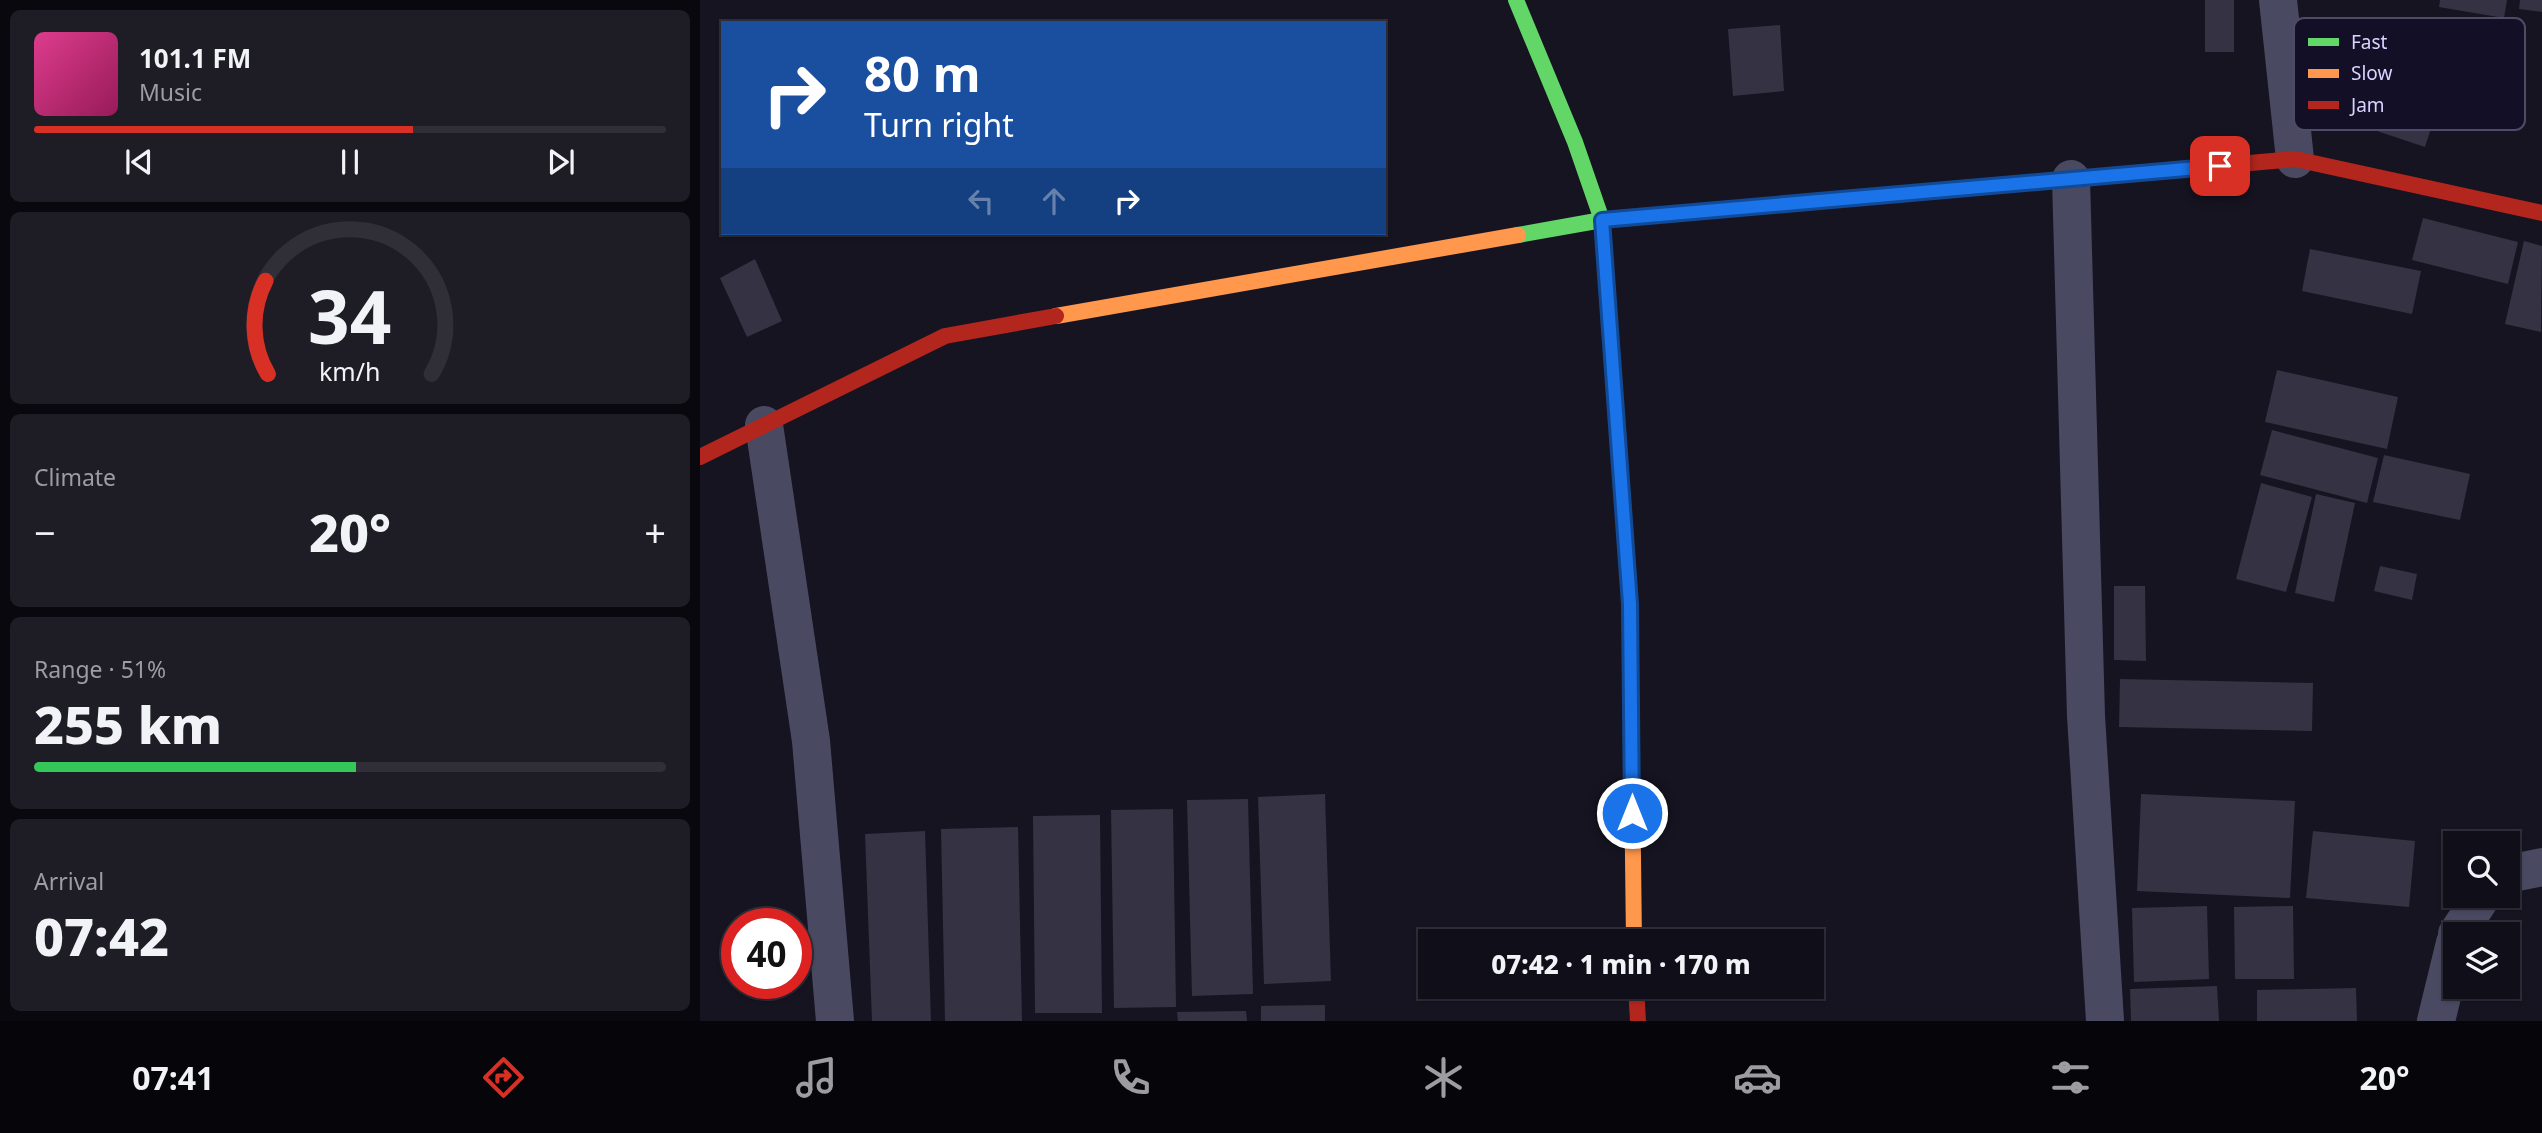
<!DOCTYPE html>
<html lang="en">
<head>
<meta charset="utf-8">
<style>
	body { margin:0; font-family:"Noto Sans",sans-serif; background:#1e1d26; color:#f1f3f6; height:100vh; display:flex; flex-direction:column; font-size:26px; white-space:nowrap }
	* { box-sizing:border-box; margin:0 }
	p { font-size:23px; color:#9c9ca2 }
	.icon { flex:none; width:38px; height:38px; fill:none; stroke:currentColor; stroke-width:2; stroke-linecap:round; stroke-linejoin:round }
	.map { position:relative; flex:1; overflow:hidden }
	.side { display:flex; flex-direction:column; gap:10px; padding:10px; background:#09080e; width:700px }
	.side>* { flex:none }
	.banner { position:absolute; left:21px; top:21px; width:665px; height:214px; border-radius:0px; box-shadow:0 2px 5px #0004,0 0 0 2px #302f38; background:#1a4fa0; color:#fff; overflow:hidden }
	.buttons { position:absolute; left:1743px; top:831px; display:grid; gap:14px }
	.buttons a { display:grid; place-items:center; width:77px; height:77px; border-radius:0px; background:#100f19; box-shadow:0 2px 5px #0004,0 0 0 2px #302f38; font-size:35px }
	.speed { position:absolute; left:21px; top:908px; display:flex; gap:14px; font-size:35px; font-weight:700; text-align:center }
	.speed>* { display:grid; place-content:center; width:91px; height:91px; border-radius:50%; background:#100f19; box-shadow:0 2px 5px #0004,0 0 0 2px #302f38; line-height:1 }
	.speed .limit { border:10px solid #d22; background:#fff; color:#111 }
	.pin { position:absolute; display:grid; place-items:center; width:60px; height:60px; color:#fff; margin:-30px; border-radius:14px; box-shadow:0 4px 10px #0006 }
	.me { position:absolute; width:77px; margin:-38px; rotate:0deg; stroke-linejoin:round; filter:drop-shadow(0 0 5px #0008) }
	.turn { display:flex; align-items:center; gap:24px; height:147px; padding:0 28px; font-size:32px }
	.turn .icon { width:91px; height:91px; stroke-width:2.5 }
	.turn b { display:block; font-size:49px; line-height:60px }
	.lanes { display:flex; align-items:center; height:66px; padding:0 28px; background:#0003; justify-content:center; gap:35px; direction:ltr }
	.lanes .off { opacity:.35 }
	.big { font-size:52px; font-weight:800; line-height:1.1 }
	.side .tile { flex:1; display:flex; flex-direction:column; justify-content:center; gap:10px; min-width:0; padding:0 24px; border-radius:10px; background:#1e1d26 }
	.side .dial { align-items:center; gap:0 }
	.dial svg { height:182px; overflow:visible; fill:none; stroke:#302f38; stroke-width:7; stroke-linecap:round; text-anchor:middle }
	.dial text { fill:#f1f3f6; stroke:none }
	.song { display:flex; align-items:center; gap:21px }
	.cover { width:84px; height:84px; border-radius:10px; background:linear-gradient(135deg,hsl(330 70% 55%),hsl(330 70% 35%)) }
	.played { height:7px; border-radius:4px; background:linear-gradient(90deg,#d93025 60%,#302f38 60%) }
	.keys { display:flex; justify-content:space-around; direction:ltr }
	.heat { display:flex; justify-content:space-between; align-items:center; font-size:38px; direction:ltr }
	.charge { height:10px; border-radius:5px; background:linear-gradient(90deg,#34c759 51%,#302f38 0) }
	.trip { position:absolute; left:718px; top:929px; width:406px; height:70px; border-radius:0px; background:#100f19; box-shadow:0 2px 5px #0004,0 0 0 2px #302f38; font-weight:800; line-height:70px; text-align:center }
	.tab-bar { display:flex; height:112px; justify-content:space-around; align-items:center; background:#06060a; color:#9c9ca2 }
	.tab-bar .icon { width:49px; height:49px }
	.tab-bar .selected { color:#d93025 }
	.tab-bar b { font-size:32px; color:#f1f3f6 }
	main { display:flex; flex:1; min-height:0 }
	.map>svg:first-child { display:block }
	.building { fill:#343243 }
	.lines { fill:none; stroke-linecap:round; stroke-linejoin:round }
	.street { stroke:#4a4962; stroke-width:38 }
	.fast { stroke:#63d668; stroke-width:16 }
	.slow { stroke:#ff974d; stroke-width:16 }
	.jam { stroke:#b3261e; stroke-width:16 }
	.route-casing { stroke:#114b97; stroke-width:18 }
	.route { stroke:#1a73e8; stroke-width:12 }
	.key { fill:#130f26; stroke:#4e4a67; stroke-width:2 }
	.key-label { font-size:19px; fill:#d9d4ff }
</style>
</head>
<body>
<main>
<section class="side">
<div class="tile">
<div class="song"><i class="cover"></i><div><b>101.1 FM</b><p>Music</p></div></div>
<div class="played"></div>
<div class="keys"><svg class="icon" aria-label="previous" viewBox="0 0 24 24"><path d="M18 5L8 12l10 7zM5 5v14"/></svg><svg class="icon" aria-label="pause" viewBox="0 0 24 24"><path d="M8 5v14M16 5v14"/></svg><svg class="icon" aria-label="next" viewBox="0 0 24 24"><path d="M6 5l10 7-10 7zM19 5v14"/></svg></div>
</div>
<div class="tile dial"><svg viewBox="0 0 100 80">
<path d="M14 69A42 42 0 1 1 86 69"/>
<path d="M14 69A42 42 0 0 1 13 28" stroke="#d93025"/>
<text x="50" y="56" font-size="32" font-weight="700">34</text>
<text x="50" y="72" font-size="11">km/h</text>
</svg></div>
<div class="tile"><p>Climate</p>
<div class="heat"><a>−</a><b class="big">20°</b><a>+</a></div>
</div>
<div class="tile"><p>Range · 51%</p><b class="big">255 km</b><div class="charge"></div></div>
<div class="tile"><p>Arrival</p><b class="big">07:42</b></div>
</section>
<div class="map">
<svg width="1842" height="1021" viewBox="0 0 1842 1021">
	<rect width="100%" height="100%" fill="#161421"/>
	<g class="building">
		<rect x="1505" y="0" width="29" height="52"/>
		<path d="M1740 0H1807L1804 18 1739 7Z"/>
		<path d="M1820 0H1842V12L1819 9Z"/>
		<path d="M1080 25 1084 91 1033 96 1028 29Z"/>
		<path d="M1668 97 1734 119 1725 147 1659 125Z"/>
		<path d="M1723 218 1818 242 1808 284 1712 260Z"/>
		<path d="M1824 241 1842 246 1841 332 1805 324Z"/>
		<path d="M1610 249 1721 271 1712 314 1602 291Z"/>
		<path d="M55 259 82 321 47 337 20 278Z"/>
		<path d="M1577 370 1698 397 1687 449 1565 422Z"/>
		<path d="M1572 430 1678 458 1667 503 1560 475Z"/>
		<path d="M1684 455 1770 474 1760 520 1673 502Z"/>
		<path d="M1561 483 1612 497 1586 592 1536 579Z"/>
		<path d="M1616 494 1655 503 1634 602 1595 593Z"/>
		<path d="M1680 566 1717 574 1712 600 1674 591Z"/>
		<path d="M1414 586H1445L1446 661 1414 660Z"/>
		<path d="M1420 679 1613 683 1612 731 1419 727Z"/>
		<path d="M625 794 631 981 564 984 558 797Z"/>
		<path d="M1441 794 1595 801 1590 898 1437 891Z"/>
		<path d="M548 799 553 994 492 996 487 800Z"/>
		<path d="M473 809 476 1007 414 1008 411 810Z"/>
		<path d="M400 815 402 1013H335L333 816Z"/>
		<path d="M318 827 322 1021H245L241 829Z"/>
		<path d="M225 831 231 1021H172L165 834Z"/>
		<path d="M1613 831 1715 841 1709 907 1606 898Z"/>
		<path d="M1507 906 1509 979 1434 982 1432 908Z"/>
		<path d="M1593 906 1594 979H1535L1534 907Z"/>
		<path d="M1517 986 1519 1021H1431L1430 989Z"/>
		<path d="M1656 988 1657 1021H1557V990Z"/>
		<path d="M625 1005V1021H561V1006Z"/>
		<path d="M546 1011 547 1021H478L477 1012Z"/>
	</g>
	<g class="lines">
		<g class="street">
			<path d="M1578 0 1595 159"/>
			<path d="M1371 179 1386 716 1405 1021"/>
			<path d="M64 425 111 741 135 1021"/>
			<path d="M1808 874 1842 867"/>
			<path d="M1757 934 1782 896"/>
			<path d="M1736 1021 1755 943"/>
		</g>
		<g class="fast">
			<path d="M816 0 875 142 902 220 927 562"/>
			<path d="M818 235 902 220 1369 179"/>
		</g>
		<g class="slow">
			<path d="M356 316 818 235"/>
			<path d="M927 562 930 605 934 942"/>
		</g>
		<g class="jam">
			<path d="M1369 179 1595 159 1842 213"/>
			<path d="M0 457 245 336 356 316"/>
			<path d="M936 987 938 1021"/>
		</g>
	</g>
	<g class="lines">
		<g class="route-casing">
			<path id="route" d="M932 813 930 604 902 220 1520 166"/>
		</g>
		<use href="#route" class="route"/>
	</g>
	<rect x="1594" y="18" width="231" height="112" rx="10" class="key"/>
	<rect x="1608" y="38" width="31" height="8" fill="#63d668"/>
	<rect x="1608" y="69" width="31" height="9" fill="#ff974d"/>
	<rect x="1608" y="101" width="31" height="8" fill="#b3261e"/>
	<g class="key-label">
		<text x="1651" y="49">Fast</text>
		<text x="1651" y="80">Slow</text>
		<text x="1651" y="112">Jam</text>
	</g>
</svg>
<div class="buttons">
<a><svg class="icon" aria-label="search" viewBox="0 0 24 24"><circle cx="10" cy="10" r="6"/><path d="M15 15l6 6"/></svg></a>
<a><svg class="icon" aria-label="layers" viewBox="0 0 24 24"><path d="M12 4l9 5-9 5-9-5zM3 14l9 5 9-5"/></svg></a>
</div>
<div class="speed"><div class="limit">40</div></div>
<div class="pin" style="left:1520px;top:166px;background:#d93025"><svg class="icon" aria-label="arrive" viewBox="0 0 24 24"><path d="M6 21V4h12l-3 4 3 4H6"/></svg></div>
<svg class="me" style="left:932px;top:813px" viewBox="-20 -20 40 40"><circle r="17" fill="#1a73e8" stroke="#fff" stroke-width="3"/><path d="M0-11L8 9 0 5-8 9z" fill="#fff"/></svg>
<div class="trip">07:42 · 1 min · 170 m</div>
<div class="banner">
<div class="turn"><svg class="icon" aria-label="right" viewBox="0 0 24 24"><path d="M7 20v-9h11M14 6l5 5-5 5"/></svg><div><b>80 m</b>Turn right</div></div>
<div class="lanes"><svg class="icon off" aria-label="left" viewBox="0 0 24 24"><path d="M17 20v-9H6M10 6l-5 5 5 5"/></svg><svg class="icon off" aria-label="ahead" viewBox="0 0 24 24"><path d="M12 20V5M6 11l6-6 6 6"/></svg><svg class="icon" aria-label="right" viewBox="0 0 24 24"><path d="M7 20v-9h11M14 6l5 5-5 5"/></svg></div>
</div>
</div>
</main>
<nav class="tab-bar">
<b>07:41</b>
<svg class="icon selected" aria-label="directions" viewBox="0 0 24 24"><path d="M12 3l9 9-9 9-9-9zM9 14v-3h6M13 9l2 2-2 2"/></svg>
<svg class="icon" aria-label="music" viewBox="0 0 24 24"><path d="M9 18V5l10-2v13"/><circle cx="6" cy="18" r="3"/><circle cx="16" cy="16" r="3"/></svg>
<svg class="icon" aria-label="phone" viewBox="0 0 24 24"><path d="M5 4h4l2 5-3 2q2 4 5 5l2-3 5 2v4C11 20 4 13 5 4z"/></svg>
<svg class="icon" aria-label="climate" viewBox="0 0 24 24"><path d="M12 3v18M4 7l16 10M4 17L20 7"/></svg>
<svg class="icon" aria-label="car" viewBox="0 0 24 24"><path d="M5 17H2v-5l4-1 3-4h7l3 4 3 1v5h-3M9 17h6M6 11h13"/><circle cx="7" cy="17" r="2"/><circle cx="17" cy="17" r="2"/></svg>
<svg class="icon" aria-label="filters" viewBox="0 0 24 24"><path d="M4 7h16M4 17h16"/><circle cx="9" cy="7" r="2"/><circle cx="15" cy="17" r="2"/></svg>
<b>20°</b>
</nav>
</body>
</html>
